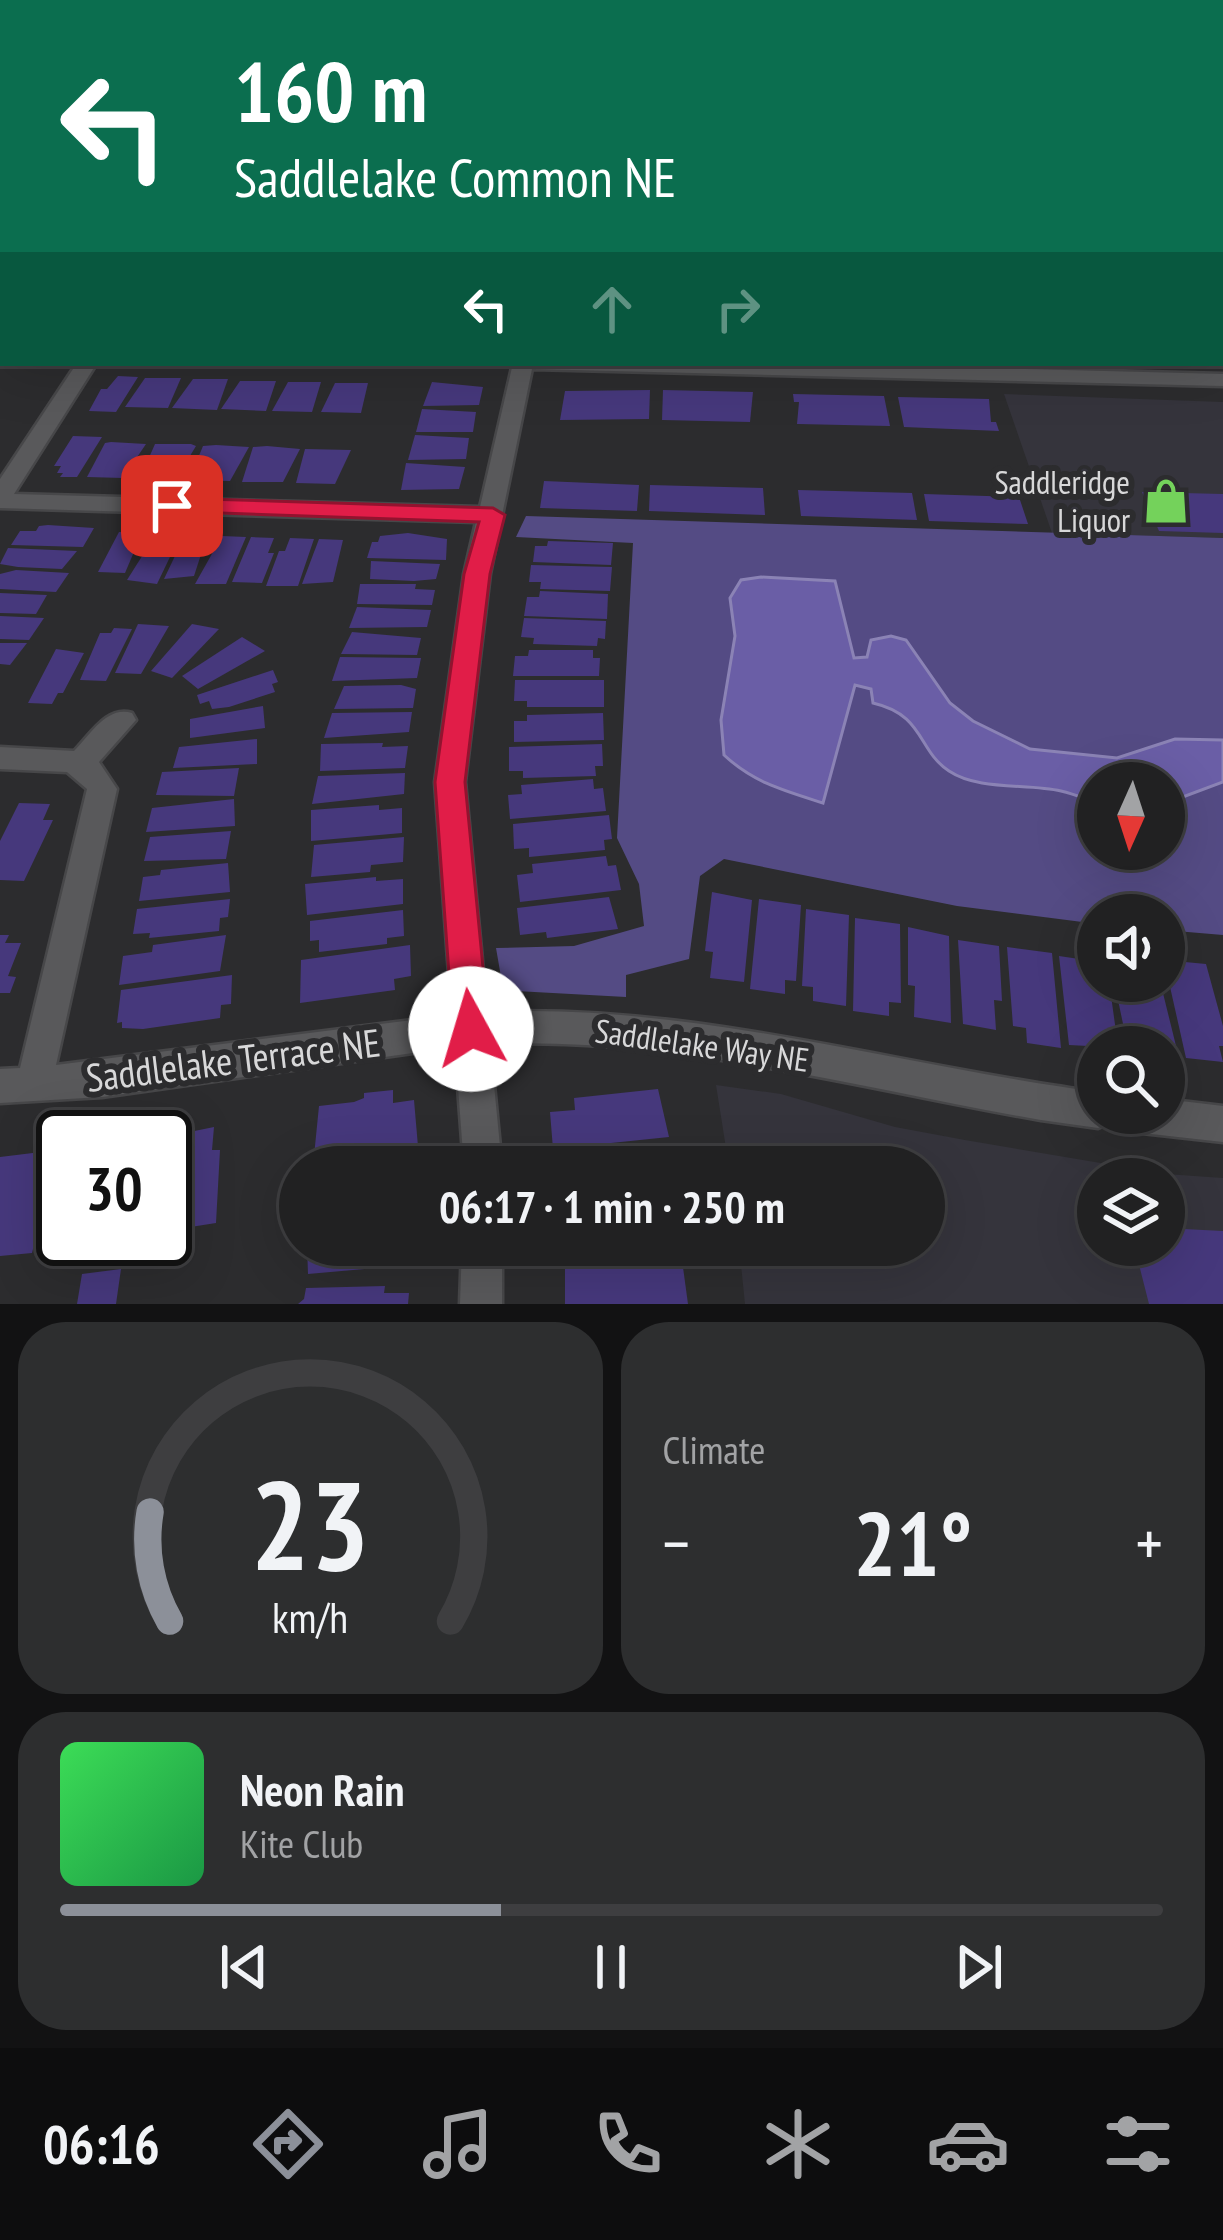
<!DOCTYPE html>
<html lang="en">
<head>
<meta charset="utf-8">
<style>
	body { margin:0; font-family:"PT Sans Narrow",sans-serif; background:#2d2e2f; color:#f1f3f6; height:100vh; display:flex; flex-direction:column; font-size:45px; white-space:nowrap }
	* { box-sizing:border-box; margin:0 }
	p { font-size:39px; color:#a2a3a5 }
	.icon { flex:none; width:66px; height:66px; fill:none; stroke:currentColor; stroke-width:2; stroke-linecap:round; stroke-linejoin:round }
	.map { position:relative; height:1304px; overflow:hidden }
	.sheet { display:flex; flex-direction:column; gap:18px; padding:18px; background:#121213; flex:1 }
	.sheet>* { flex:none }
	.guide { position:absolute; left:0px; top:0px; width:1224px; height:366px; box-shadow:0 12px 48px #0002,0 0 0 3px #3e3e40; background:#0b6e4f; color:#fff; overflow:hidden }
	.needle { width:78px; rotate:183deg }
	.buttons { position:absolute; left:1077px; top:762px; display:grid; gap:24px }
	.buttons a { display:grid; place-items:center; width:108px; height:108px; border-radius:50%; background:#212122; box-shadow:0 12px 48px #0002,0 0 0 3px #3e3e40; font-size:60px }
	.speed { position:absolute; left:36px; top:1110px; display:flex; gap:24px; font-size:60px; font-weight:700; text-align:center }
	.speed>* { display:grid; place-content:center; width:156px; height:156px; border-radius:50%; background:#212122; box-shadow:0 12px 48px #0002,0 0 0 3px #3e3e40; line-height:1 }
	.speed .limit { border:6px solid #111; border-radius:18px; background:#fff; color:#111 }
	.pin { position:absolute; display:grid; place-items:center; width:102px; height:102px; color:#fff; margin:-51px; border-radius:24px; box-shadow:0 6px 18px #0006 }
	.me { position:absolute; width:132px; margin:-66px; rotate:354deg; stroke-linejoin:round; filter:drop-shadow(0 0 9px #0008) }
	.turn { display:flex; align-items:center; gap:42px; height:252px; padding:0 36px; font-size:54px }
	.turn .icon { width:156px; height:156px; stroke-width:2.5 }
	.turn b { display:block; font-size:84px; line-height:102px }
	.lanes { display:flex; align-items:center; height:114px; padding:0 36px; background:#0003; justify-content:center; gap:60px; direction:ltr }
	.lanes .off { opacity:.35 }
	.big { font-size:90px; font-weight:700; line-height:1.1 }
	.sheet .widget { flex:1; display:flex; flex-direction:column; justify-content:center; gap:18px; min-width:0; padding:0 42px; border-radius:48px; background:#2d2e2f }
	.sheet .dial { align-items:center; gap:0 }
	.dial svg { height:312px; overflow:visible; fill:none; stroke:#3e3e40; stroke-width:7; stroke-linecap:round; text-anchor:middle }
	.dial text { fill:#f1f3f6; stroke:none }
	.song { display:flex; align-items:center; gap:36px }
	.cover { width:144px; height:144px; border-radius:18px; background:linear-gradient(135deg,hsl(130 70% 55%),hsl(140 70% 35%)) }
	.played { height:12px; border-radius:6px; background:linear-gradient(90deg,#8c9099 40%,#3e3e40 40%) }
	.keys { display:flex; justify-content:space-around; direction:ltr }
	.heat { display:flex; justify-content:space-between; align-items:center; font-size:66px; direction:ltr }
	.sheet .tiles { flex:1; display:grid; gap:18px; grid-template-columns:1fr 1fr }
	.widget:last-child { grid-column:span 2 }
	.trip { position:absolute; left:279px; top:1146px; width:666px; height:120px; border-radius:60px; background:#212122; box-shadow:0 12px 48px #0002,0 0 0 3px #3e3e40; font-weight:700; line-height:120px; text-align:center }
	.dock { display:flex; height:192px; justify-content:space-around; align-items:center; background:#0d0d0e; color:#a2a3a5 }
	.dock .icon { width:84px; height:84px }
	.dock .active { color:#8c9099 }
	.dock b { font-size:54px; color:#f1f3f6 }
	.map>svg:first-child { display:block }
	.built { fill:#35343c; fill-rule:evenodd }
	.green { fill:#544b84; fill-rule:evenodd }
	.water { fill:#6a5ea6; stroke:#8b83b5; stroke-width:3 }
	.building { fill:#46387c }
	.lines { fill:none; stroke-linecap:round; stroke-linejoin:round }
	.street-casing { stroke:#474749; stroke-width:5 }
	.secondary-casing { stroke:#474749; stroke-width:4 }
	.highway-casing { stroke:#474749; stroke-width:4 }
	.street { fill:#59595b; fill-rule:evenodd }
	.secondary { fill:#59595b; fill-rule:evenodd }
	.highway { fill:#b4a9ff; fill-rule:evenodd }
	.route { fill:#e11d48; stroke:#92132f; stroke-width:3 }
	.labels { text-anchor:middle; stroke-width:12; stroke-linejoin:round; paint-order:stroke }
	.poi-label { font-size:33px; fill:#d8d8d9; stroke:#2c2c2e; text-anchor:end }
	.street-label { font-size:33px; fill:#d8d8d9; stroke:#2c2c2e }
	.near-street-label { font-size:39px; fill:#d8d8d9; stroke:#2c2c2e }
</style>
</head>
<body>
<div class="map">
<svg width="1223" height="1304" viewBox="0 0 1223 1304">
	<rect width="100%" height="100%" fill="#2c2c2e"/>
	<g class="built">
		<path d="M1004 394 1223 402V538L1052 533Z"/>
		<path d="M716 1085 781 1094 895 1127 965 1140 1166 1174 1223 1178V1304H745L739 1245H924V1167H729ZM1098 1179H1164V1245H1098Z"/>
	</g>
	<path class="green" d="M526 516 1223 538V935L1164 930V915H1098V924L957 906 724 859 700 876 689 959 626 975V997L516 991 501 977 496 948 574 946 644 926 639 884 617 838 633 543 516 537ZM1098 783H1164V849H1098Z"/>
	<path class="water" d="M761 577 835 581 854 658 867 657 871 640 891 636 906 640 950 703 973 721 1030 749 1117 758 1175 739 1223 740V782L1164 804V783H1098V803C1086 799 1074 794 1061 791 1027 783 979 791 949 771 917 750 925 715 873 703L871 689 855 685 823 803C785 791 754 783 724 755L721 720 735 636 730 598 741 580Z"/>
	<g class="building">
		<path d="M118 376 138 377 116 412 89 411 101 389H107Z"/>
		<path d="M145 378H181L168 408 125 407Z"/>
		<path d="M193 379H228L217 410 172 408Z"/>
		<path d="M240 381H276L266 411 221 409Z"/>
		<path d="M288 382H321L312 412 272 411Z"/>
		<path d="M432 382 483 387 479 405 423 406Z"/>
		<path d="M335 383H368L361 413 321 412Z"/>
		<path d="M650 390 649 419 560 420 565 391Z"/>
		<path d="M663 390 753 392 750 422 662 420Z"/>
		<path d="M793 394 884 396 890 426 797 424 799 402H794Z"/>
		<path d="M898 397 989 399 991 422H996L999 431 904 427Z"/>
		<path d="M422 409 476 412 473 432H416Z"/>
		<path d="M415 435 469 438 466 459 408 460Z"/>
		<path d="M73 436 102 437 77 477H60L63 473H57L61 466H54Z"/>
		<path d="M105 443 111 442 146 444 123 478 87 477Z"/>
		<path d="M155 444H191L196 446 176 479 140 478Z"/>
		<path d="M203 446 216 445 249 447 230 481 189 480Z"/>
		<path d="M253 447 267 446 300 449 283 482H242Z"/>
		<path d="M305 449 351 450 335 484 296 483Z"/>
		<path d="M406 463 465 467 459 489 401 490Z"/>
		<path d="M544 481 639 485 637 511 540 508Z"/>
		<path d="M650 485 763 488 765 515 649 511Z"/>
		<path d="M798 490 912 493 917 520 801 516Z"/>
		<path d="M1142 492 1223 494V533L1159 531Z"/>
		<path d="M924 494 1019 497 1028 524 929 521Z"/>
		<path d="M39 526 48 525 94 528 83 547 11 545 20 531H36Z"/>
		<path d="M119 532 142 533 125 573 98 572Z"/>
		<path d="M408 533 447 539 446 560 367 558 372 542H378L380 536Z"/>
		<path d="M156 534H181L157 584 127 580Z"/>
		<path d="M185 535 207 536 194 576 164 579Z"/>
		<path d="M222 536 246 537 226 584H195Z"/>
		<path d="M251 537 274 538 268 553H274L262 583 232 582Z"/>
		<path d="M290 538 314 539 298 586H266L279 551H285Z"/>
		<path d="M319 539 343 540 333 582 302 584Z"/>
		<path d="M548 541 613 543 611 565 533 562 535 546H547Z"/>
		<path d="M8 548 77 551 62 569 18 567 0 564Z"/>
		<path d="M371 561 440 564 436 579 414 581 370 579Z"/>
		<path d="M531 565 612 567 610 591 540 589 541 582H529Z"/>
		<path d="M16 570 69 573 56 592 0 589V574Z"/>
		<path d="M360 584H416L415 589 435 590 432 605 357 604Z"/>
		<path d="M540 591 608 594 607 619 524 616 527 597H539Z"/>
		<path d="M0 593 47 595 36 614 0 613Z"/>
		<path d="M357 607 431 610 427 627 349 628Z"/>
		<path d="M0 616 44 618 29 640 0 639Z"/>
		<path d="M524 618 606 621 605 639 598 638 597 646 533 644 534 638 521 637Z"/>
		<path d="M138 624 169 626 141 674 115 673Z"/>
		<path d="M192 624 219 629 172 678 151 671Z"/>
		<path d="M114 628 132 629 106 681 80 680 100 633H111Z"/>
		<path d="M352 632 421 638 417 655 341 654Z"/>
		<path d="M242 637 265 651 198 689 182 676Z"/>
		<path d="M0 643H27L10 665 0 664Z"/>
		<path d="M56 649 84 653 63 693H58L52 704 28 703Z"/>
		<path d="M529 650H593V658H600L599 676H513L515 656H528Z"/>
		<path d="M340 657 421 658 417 678 332 681Z"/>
		<path d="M273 670 278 682 272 684 275 692 229 707 212 709 209 701 200 704 197 695Z"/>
		<path d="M515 680H604V707H527V701H514Z"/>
		<path d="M401 685 416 689 413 708 334 709 344 686Z"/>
		<path d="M263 706 265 728 190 738V719Z"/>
		<path d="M412 712 409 732 324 738 332 713Z"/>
		<path d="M603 713 604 740 514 742V721H527V715Z"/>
		<path d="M257 739V764L173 768 179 747Z"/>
		<path d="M383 743 382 747 408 746 405 768 320 771 321 744Z"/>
		<path d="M602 744 603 766H595L596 776 523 778V771H509V747Z"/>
		<path d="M239 768 234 796 156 795 162 772Z"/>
		<path d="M405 773 404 794 312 804 318 776Z"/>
		<path d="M593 779 594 789 603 788 606 811 510 819 508 795 522 794 521 785Z"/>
		<path d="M234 799 235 826 146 832 152 808Z"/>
		<path d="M19 803 50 804 43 820H53L24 881 0 880V841Z"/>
		<path d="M379 805V810L402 808V833L311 841V810Z"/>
		<path d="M609 815 612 839 604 840 605 850 529 857V848L514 849 513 824Z"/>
		<path d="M231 831 226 859 144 861 150 837Z"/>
		<path d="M404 837 403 862 371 865 370 872 311 877 314 845Z"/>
		<path d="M606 856 608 866 616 865 621 890 520 902 517 875 533 873 532 864Z"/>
		<path d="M228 863 230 892 139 901 143 877 160 875 161 870Z"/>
		<path d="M376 877V881L403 879V904L307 915 305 884Z"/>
		<path d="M712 892 752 900 744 982 710 978 713 952 705 951Z"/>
		<path d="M609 897 618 929 547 938 546 932 520 935 517 908Z"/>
		<path d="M230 899 228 917 220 918 219 931 149 938 150 933 133 934 137 909Z"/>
		<path d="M759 899 801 905 796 981 785 980V994L750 989Z"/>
		<path d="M806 909 849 915 846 1006 813 1001V987L802 986Z"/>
		<path d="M403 910 404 936 387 938V944L319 952V940L310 941V921Z"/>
		<path d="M855 918 900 924 901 1003 889 1002V1016L853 1011Z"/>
		<path d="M908 927 949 936 951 1023 914 1017 915 986 908 985Z"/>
		<path d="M0 935H9L5 943H21L8 976 16 977 10 993H0Z"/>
		<path d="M226 935 220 971 119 985 123 956 152 952 153 945Z"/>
		<path d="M958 940 999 946 1002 1001 994 1000 996 1030 963 1024Z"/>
		<path d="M410 945 411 976 394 979 395 990 300 1003 301 960Z"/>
		<path d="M1007 947 1052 953 1061 1048 1027 1043 1026 1028 1013 1026Z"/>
		<path d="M1059 956 1086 960 1087 968 1098 970V981H1109L1117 1039 1106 1038 1107 1047 1069 1045Z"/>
		<path d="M1164 960 1206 964 1223 1026V1046H1219L1223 1062 1186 1058Z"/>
		<path d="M232 975 231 1004 221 1005 220 1018 143 1029 122 1028V1022L117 1023 121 990Z"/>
		<path d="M1114 981H1160L1179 1058 1164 1057V1047H1140L1138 1039 1126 1038Z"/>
		<path d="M658 1089 669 1137 553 1149 550 1112 575 1110 574 1098Z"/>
		<path d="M393 1090V1103L414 1100 419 1158 386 1162V1167L313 1166 319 1106 354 1102 364 1098V1093Z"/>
		<path d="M214 1127 212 1150H220L216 1223 165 1231V1137Z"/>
		<path d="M666 1144 670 1167H561L560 1156Z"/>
		<path d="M49 1151 43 1177 51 1176 32 1253 0 1256V1157Z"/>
		<path d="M61 1178 63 1239 129 1242 45 1250Z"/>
		<path d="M1164 1228 1223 1231V1304H1149L1134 1245H1164Z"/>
		<path d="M307 1245H414V1257L387 1260V1267L308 1274Z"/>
		<path d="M564 1245H682L683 1249 565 1256Z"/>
		<path d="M682 1260 688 1304H565V1264Z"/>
		<path d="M121 1269 116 1304H77L82 1274Z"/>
		<path d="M385 1286 384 1293H409L408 1304H298L304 1299 306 1288Z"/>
	</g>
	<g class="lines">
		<g class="street-casing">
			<g id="street">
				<rect x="590" y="0" width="12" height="3"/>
				<rect x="1221" y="39" width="2" height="8"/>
				<rect x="1221" y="169" width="2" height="10"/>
				<path d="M77 363H97L14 494 480 507 513 363H779L1223 374V386L532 369 490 574 465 782 487 1012C695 1003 893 1065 1098 1092V1113H1164V1099L1223 1106V1142L1124 1131 1110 1123 1098 1128 1041 1120C857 1088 679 1037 490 1044L502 1167H464L455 1047 102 1097 0 1103V1069L20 1068 87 789 67 772 0 769V747L74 751C90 735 107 705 132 713L136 720 99 762 117 789 56 1065 452 1015 435 782 464 574 476 522 0 508V479Z"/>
				<path d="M462 1245H502V1304H460Z"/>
			</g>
		</g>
		<g class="secondary-casing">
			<g id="secondary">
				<path d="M1102 0H1119L1121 3H1104Z"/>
				<path d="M1135 0H1149L1133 3Z"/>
				<rect x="1221" y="244" width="2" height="15"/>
			</g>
		</g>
		<g class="highway-casing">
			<path id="highway" d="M3 55V69L0 70V56Z"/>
		</g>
		<use href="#street" class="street"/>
		<use href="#secondary" class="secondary"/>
		<use href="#highway" class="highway"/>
	</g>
	<path class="route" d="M172 498 493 508 505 515 490 574 465 782 489 1029 484 1040 471 1045 459 1040 453 1029 435 782 464 574 479 522 164 511 161 506Z"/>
	<defs>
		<g id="shop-bare" transform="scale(3.6)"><path d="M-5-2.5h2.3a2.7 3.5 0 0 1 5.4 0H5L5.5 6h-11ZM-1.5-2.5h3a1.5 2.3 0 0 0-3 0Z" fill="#74d25b" stroke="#2c2c2e" stroke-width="2.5" paint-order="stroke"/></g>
	</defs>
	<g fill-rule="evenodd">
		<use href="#shop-bare" x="1166" y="501"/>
	</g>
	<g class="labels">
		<g class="poi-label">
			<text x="1130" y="494">Saddleridge<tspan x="1130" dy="38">Liquor</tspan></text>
		</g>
		<g class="street-label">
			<text transform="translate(702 1045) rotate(8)" y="12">Saddlelake Way NE</text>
		</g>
		<g class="near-street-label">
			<text transform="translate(233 1060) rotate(-7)" y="14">Saddlelake Terrace NE</text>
		</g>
	</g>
</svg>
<div class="buttons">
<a><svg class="needle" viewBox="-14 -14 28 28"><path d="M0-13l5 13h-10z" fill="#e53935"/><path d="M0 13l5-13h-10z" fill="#a2a3a5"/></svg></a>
<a><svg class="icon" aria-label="sound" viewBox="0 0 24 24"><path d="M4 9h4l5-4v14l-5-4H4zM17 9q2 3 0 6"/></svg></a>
<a><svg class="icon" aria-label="search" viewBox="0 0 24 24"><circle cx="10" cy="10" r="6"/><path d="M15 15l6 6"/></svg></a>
<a><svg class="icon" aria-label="layers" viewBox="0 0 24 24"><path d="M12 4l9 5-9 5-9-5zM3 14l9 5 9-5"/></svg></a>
</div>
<div class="speed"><div class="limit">30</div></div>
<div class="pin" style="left:172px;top:506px;background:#d93025"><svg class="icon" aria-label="arrive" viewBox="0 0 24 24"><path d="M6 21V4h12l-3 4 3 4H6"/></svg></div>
<svg class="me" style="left:471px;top:1029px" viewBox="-20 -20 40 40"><circle r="19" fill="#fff"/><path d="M0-13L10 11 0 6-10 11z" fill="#e11d48"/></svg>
<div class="trip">06:17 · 1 min · 250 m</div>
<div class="guide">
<div class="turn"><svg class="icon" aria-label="left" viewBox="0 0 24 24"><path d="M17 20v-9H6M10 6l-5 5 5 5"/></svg><div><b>160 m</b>Saddlelake Common NE</div></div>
<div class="lanes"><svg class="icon" aria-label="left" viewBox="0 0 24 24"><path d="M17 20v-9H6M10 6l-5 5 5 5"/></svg><svg class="icon off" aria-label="ahead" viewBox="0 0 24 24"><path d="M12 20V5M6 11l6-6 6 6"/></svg><svg class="icon off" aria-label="right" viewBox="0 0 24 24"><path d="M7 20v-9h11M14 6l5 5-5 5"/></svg></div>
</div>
</div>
<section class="sheet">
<div class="tiles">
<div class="widget dial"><svg viewBox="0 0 100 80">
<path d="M14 69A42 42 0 1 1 86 69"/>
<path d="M14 69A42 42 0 0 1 9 41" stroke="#8c9099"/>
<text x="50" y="56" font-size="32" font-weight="700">23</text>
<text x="50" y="72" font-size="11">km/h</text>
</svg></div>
<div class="widget"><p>Climate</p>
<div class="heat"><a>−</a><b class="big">21°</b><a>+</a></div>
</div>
<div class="widget">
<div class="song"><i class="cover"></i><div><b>Neon Rain</b><p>Kite Club</p></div></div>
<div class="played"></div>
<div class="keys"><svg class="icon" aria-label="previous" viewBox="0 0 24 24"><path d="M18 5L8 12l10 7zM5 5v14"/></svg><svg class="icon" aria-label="pause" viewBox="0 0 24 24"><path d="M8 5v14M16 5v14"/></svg><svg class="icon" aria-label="next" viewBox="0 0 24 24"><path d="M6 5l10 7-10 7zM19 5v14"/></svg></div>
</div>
</div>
</section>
<nav class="dock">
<b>06:16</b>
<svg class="icon active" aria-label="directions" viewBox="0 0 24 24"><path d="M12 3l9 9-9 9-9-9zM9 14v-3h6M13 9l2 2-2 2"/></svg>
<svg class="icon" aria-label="music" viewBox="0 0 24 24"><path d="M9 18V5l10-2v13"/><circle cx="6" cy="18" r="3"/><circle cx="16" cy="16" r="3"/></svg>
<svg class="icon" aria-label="phone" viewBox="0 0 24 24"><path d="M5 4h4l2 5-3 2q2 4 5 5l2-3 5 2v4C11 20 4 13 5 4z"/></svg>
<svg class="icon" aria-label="climate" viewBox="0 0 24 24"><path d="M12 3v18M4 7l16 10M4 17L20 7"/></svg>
<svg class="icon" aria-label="car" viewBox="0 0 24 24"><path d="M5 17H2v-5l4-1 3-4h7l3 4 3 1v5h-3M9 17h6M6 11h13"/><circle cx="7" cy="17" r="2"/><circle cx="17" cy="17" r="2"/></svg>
<svg class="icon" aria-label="filters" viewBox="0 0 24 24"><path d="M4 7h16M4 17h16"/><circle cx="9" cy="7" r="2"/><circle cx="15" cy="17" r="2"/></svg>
</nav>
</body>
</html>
